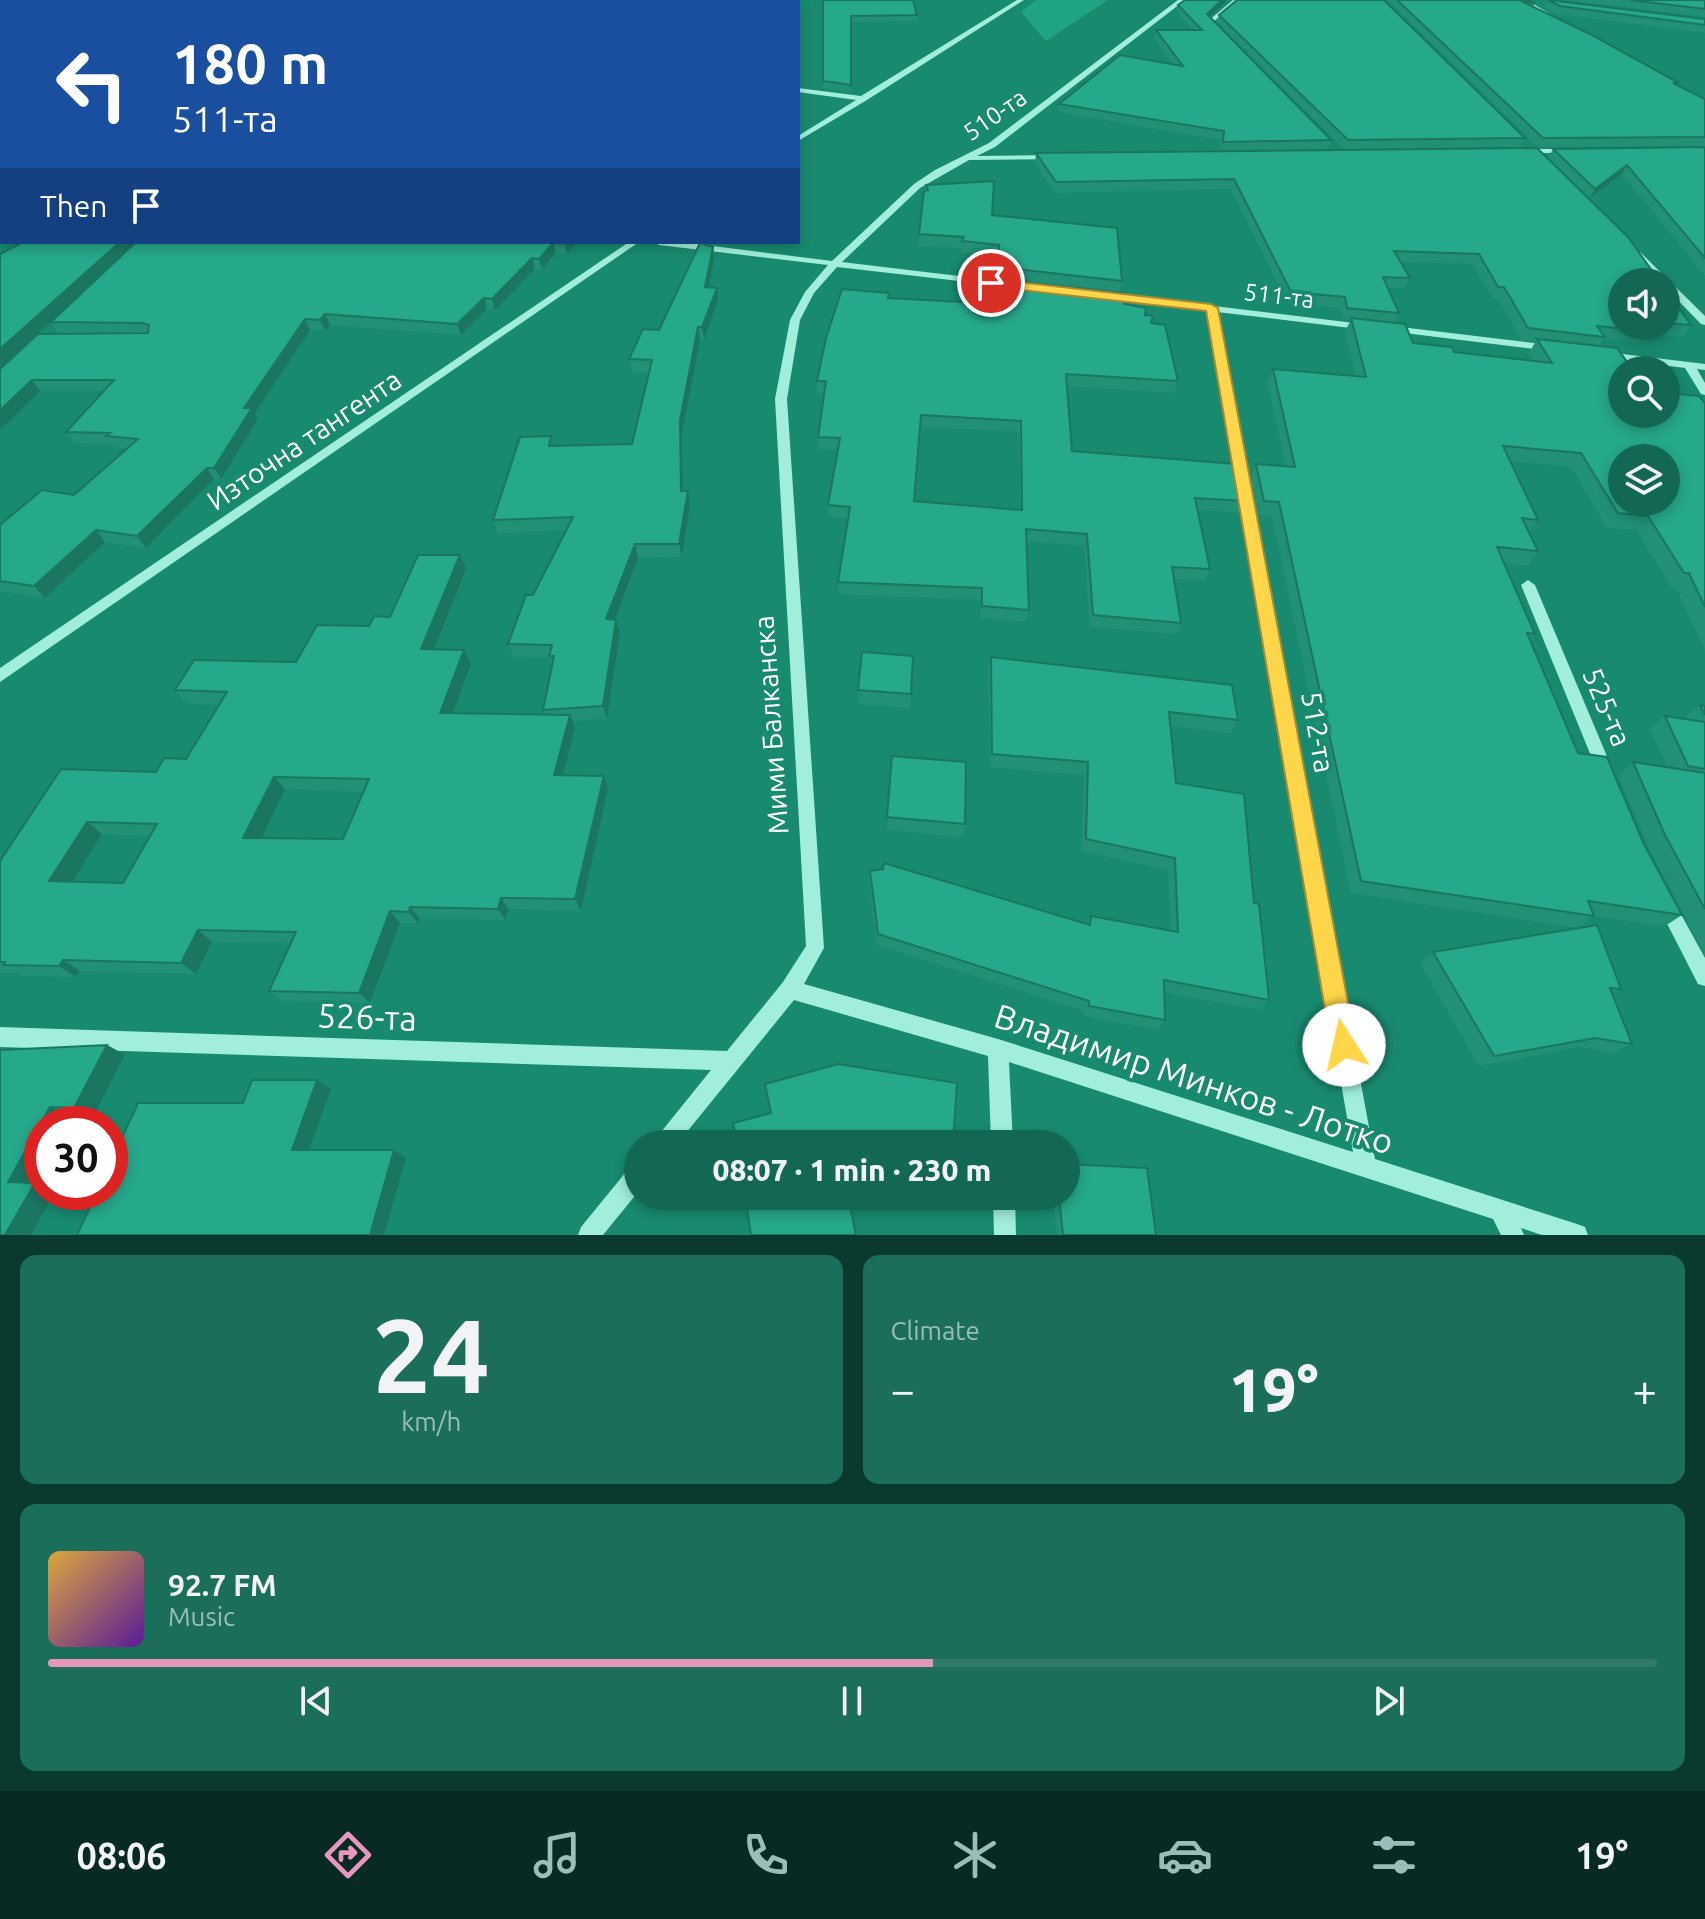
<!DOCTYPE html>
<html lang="en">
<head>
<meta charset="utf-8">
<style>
	body { margin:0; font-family:Ubuntu,sans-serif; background:#1b6e5a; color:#f1f3f6; height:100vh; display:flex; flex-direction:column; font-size:30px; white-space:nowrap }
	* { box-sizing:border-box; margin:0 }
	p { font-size:26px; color:#9cbeb8 }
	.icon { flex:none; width:44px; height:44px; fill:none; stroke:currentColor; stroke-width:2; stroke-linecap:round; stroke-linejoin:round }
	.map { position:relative; height:1235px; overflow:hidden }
	.details { display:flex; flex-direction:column; gap:20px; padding:20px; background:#0a392e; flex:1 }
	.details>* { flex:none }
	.top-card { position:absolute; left:0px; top:0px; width:800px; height:244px; box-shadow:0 4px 12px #0003; background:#1a4fa0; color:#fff; overflow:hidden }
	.tools { position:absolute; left:1608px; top:268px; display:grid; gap:16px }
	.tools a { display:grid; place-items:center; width:72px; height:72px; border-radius:50%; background:#126854; box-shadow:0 4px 12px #0003; font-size:40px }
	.speed { position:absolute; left:24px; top:1106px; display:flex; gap:16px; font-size:40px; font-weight:700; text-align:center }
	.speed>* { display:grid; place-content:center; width:104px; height:104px; border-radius:50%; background:#126854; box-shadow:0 4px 12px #0003; line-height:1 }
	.speed .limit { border:12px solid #d22; background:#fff; color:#111 }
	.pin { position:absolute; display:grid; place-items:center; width:68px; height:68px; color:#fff; margin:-34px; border:4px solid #fff; border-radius:50%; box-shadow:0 2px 8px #0007 }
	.me { position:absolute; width:88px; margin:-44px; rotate:350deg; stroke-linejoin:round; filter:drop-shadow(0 0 6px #0008) }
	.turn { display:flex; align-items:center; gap:28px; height:168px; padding:0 40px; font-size:36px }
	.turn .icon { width:104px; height:104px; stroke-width:2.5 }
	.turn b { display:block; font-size:56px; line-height:68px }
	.then { display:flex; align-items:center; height:76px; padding:0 40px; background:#0003; gap:16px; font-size:30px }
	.big { font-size:60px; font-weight:800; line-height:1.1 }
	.details .tile { flex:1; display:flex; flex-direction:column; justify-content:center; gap:12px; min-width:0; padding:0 28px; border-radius:16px; background:#1b6e5a }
	.details .dial { align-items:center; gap:0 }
	.dial b { font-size:104px; line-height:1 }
	.song { display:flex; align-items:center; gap:24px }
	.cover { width:96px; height:96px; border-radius:12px; background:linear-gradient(135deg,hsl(40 70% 55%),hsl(270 70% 35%)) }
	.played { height:8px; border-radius:4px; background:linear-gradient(90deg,#e797bd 55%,#317b6b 55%) }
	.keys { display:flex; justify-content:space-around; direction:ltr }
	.heat { display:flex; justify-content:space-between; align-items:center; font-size:44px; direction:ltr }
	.details .tiles { flex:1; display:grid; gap:20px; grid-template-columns:1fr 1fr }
	.tile:last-child { grid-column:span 2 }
	.trip { position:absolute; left:624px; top:1130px; width:456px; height:80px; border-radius:40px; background:#126854; box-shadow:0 4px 12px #0003; font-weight:800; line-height:80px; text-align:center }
	.dock { display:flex; height:128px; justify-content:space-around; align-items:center; background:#072a22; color:#9cbeb8 }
	.dock .icon { width:56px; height:56px }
	.dock .selected { color:#e797bd }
	.dock b { font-size:36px; color:#f1f3f6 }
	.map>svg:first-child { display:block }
	.green { fill:#20a384 }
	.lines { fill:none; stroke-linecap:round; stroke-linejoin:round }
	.minor { fill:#a0eedb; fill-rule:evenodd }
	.wall { fill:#219077; fill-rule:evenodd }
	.shaded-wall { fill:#1b7661 }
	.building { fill:#26a88a; stroke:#1b7661; stroke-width:2; fill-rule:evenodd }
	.route { fill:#ffd54a; stroke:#a68a30; stroke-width:2 }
	.labels { text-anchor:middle; stroke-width:8; stroke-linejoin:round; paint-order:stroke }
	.far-street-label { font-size:24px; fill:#fff; stroke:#188a70 }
	.street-label { font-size:28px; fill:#fff; stroke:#188a70 }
	.near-street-label { font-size:34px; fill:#fff; stroke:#188a70 }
</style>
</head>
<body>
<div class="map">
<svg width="1705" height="1235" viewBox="0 0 1705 1235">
	<rect width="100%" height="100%" fill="#188a70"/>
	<g class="green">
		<path d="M0 0H265L2 2 0 84Z"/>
		<path d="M1036 0H1108L1046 41 1021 12Z"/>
	</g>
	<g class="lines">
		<g class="minor">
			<path d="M740 0H789L792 2H737Z"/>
			<path d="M1017 0H1024L867 100 798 141V136L856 100 798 92V88L861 96Z"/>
			<path d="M1178 0H1185L995 147 977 156 1055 155H1058V159L969 160 920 188 842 262 1017 283 1020 284V288L837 267 814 293 800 320 787 399 824 948 804 984 998 1039 1353 1152 1207 311 1106 299 1101 296 1106 293 1371 325V329L1367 330 1217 312 1375 1159 1577 1224 1585 1227 1588 1235H1542L1521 1228 1524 1235H1501L1493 1219 1009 1062 1013 1144H991L988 1056 794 1000 677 1144H653L657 1137 711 1070 0 1047V1027L727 1051 783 982 806 946 775 399 790 320 805 292 828 265 659 245 655 242H681L832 261 914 184 935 170 989 143Z"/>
			<path d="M1233 0 1238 1 1213 22 1222 31 1217 32 1207 22Z"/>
			<path d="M1519 0H1526L1561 20 1556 21Z"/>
			<path d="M1523 149H1571L1575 151 1571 153H1520L1519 151Z"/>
			<path d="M629 242H639L0 682V668Z"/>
			<path d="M1634 252H1640L1705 316V325L1701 324 1666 288V282H1660L1634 256Z"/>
			<path d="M1392 326 1550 345 1555 348 1550 351 1388 331V327Z"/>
			<path d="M1606 352 1705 364V370L1697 369 1705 383V395L1701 394 1685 368 1602 357V353Z"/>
			<path d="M1528 580 1535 585 1614 773 1612 778 1606 780 1600 778 1598 773 1521 585Z"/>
			<path d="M1666 896 1672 898 1705 958V986L1698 984 1657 904 1660 898Z"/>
			<path d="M638 1164V1192L603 1235H578L581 1227 630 1167Z"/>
			<path d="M993 1196H1015L1016 1235H994Z"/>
		</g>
	</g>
	<g class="wall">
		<path d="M823 0 917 15V21L851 22V92L823 88Z"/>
		<path d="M1185 0H1226L1225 3 1210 17 1331 140 1328 149 1221 150V140L1058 112 1059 104 1174 65 1154 38 1156 30H1193L1177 12 1178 5Z"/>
		<path d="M1387 0H1529L1535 3 1533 7 1679 83 1677 85 1705 99V146L1538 147Z"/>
		<path d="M1547 0 1705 19V33L1556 14 1544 7Z"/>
		<path d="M1567 0H1705V17Z"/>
		<path d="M1219 15 1525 138 1521 147 1344 149 1217 22Z"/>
		<path d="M1705 147V276L1622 174 1590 198 1548 158 1553 149Z"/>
		<path d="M1537 148 1622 326H1666V290L1691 325 1683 337 1647 333 1640 343 1604 339 1599 346 1622 414 1705 403V651L1676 587H1671L1637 530 1607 528 1571 467 1511 461 1538 520 1529 532 1538 551 1527 566 1504 563 1535 634 1530 640 1578 753 1643 842 1682 915 1665 926 1594 916 1578 928 1621 989 1613 994 1632 1044 1615 1053 1579 1047 1479 1066 1420 963 1433 952 1578 928 1351 893 1272 516 1258 515 1251 478 1256 464 1286 466 1267 383 1273 369 1356 376 1345 331 1351 320 1343 319 1340 308 1287 303 1231 189 1055 193 1035 163 1036 153ZM1400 262 1473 264 1492 298H1498L1521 340 1536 341 1529 353 1534 361 1454 352 1413 343 1394 323 1399 313 1388 288 1404 289 1410 278Z"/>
		<path d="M926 185 992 215 1122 281 1119 293 998 278 997 257 961 253V248L918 246Z"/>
		<path d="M578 242 567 254 556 253 542 269H535L495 310 487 309 461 335 330 325 325 331 310 330 255 413 258 419 221 479H214L146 548 105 542 45 598 0 591V525L74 495 127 449 114 447 112 444 74 443 66 432 104 391H40L0 369 108 334 58 333 51 322 82 293 0 368V254Z"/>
		<path d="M713 247 714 259 709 287 717 288 718 300 704 340H700L682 433 683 491 690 504 682 557 638 558 615 620 620 633 607 719 572 721 575 728 563 775 608 789 581 911 509 909 505 920 420 919 418 923H400L370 1003 282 1001 269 991 291 943 212 942 196 974 80 971 76 977 22 976 17 973H0V861L156 772 186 759 219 705 187 704 175 690 296 662 390 617 466 569 434 649 471 664 452 713 545 715 543 710 552 664 549 658 514 657 508 644 566 530 498 533 493 520 554 446 632 444 649 373 632 372 629 359 659 330ZM285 789 363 792 343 839 261 838ZM102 834 150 836 123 883 73 882Z"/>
		<path d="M999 279 1124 304 1145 315 1151 323 1178 381 1174 393 1067 386 1072 451 1244 501 1239 513 1197 510 1210 569 1205 581 1174 579 1181 623 1177 634 1090 627 1084 546 1026 541 1029 610 1026 622 981 618V600L839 594 838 582 848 519 828 517V505L838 450 819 449 818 437 825 393H817V381L889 293V298L998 304ZM921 427 1019 432 1020 509 915 501Z"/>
		<path d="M913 656 910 708 858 704V690Z"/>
		<path d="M991 657 1238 720 1231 733 1170 726 1176 783 1254 903 1269 1000 1260 1010 1164 992 1165 1020 1158 1030 1084 1016V1011L877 945 869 882 870 871 1087 924 1091 916 1171 930 1168 870 1081 851 1084 775 990 767 988 670Z"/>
		<path d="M1700 705 1705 706V955L1649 848 1618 775 1633 762 1667 767 1650 729 1665 716 1685 718Z"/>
		<path d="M892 756 965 824 963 837 887 830Z"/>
		<path d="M107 1045 125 1055 93 1117 70 1116 33 1183 42 1192H55L31 1235H0V1050Z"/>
		<path d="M1053 1196H1066L1156 1235H1057Z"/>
	</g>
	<g class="shaded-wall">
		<path d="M1222 0H1226L1225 3 1205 21 1207 14Z"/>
		<path d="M1627 165 1622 174 1590 198 1595 189Z"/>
		<path d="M120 242H138L0 368V349Z"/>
		<path d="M567 242H578L567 254 565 244Z"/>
		<path d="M553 243 556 253 542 269 539 259Z"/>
		<path d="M713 247 714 259 707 300 705 287Z"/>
		<path d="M532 258 535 269 495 310 492 299Z"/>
		<path d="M717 288 718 300 704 340 702 327Z"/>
		<path d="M484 298 487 309 461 335 457 324Z"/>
		<path d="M325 314 330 325 325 331 320 320Z"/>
		<path d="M305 319 310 330 255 413 258 419 221 479 214 468 244 408Z"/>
		<path d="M698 327 700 340 682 433 683 504 681 491 680 420Z"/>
		<path d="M32 380 40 391 0 430V410Z"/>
		<path d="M207 468 214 479 146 548 137 536Z"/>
		<path d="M688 491 690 504 682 557 679 544Z"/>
		<path d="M96 530 105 542 45 598 34 586Z"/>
		<path d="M635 544 638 558 610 633 606 619Z"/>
		<path d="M460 555 466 569 429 662 421 649Z"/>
		<path d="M616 620 620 633 607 719 603 706Z"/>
		<path d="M464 650 471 664 448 726 440 713Z"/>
		<path d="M570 715 575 728 560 788 554 775Z"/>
		<path d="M604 776 608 789 581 911 575 899Z"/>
		<path d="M274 777 285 789 256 850 243 838Z"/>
		<path d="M87 822 102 834 66 893 49 881Z"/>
		<path d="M501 898 509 909 505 920 498 909Z"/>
		<path d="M410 907 420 919 418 923 409 912Z"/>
		<path d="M390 911 400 923 370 1003 359 993Z"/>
		<path d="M198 930 212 942 196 974 181 963Z"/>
		<path d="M63 960 80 971 76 977 59 966Z"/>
		<path d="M107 1045 125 1055 93 1117 74 1108Z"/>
		<path d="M317 1080 331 1089 306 1158 292 1150Z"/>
		<path d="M50 1107 70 1116 66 1124H42V1167L30 1189 8 1182Z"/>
		<path d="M394 1150 406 1158 384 1235H370Z"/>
		<path d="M35 1183 42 1186V1192H55L31 1235H5Z"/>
	</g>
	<g class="building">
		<path d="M414 0H564L562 2H411Z"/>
		<path d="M672 0H758V2H671Z"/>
		<path d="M823 0H913L917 15 851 16V85L823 81Z"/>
		<path d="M1185 0H1222L1207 14 1331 140 1223 142 1224 131 1059 104 1120 55 1183 66 1156 30H1202L1178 5Z"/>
		<path d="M1237 0H1384L1525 138 1348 140 1219 15Z"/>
		<path d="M1397 0H1529L1535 3 1521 1 1592 35 1679 83H1673L1705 99V137L1543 138Z"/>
		<path d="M1548 0 1705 19V25L1560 6Z"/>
		<path d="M1630 0H1705V9Z"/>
		<path d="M1705 147V258L1627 165 1595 189 1553 149Z"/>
		<path d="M1537 148 1628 237 1660 282H1622V326H1644L1648 331 1597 326 1605 337 1528 328 1504 287H1498L1479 254 1394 251 1410 278 1383 277 1399 313 1347 308 1345 297 1291 292 1234 179 1056 182 1036 153Z"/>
		<path d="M994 181 992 215 1117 228 1122 281 999 267V245L962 241 964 237 919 234 924 191 928 190 926 185Z"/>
		<path d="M23 242H120L0 349V254Z"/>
		<path d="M136 242H567L565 244 553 243 539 259 532 258 492 299 484 298 457 324 325 314 320 320 305 319 244 408H252L214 468H207L137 536 96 530 34 586 0 581V525L42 490 74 495 138 439 106 436 110 433 66 432 114 380H32L0 410V369L38 334 148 333 149 325 142 323 51 322Z"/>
		<path d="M700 243 713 247 705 287 717 288 702 327H698L680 420 681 491H688L679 544H635L606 619 616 620 603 706 543 710 554 656H549L552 645 508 644 526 595H533L573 517 493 520 520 437 551 436 549 446 632 444 652 360 629 359 643 329 659 330Z"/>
		<path d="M999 279 1123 293 1124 304 1146 308 1145 315 1153 316 1151 323 1165 325 1178 381 1066 374 1072 451 1237 464 1244 501 1195 498 1210 569 1172 567 1181 623 1093 615 1087 534 1026 529 1029 610 982 606V588L838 582 850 507 828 505 840 438 818 437 826 381H817L826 338 842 289 889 293 888 298 999 304ZM921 415 1021 421 1022 510 914 501Z"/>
		<path d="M1666 290 1691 325 1666 323Z"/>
		<path d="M1351 318 1405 324 1413 343 1452 347 1454 352 1552 363 1537 339 1617 348 1633 370H1622V414H1666V393L1699 396 1705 403V607L1689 573H1684L1648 516 1618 513 1581 453 1503 446 1538 520 1522 518 1538 551 1497 547 1535 634 1527 633 1578 753 1607 757 1643 842 1682 915 1588 901 1594 916 1361 881 1279 502 1264 501 1256 464 1295 467 1273 369 1366 377ZM1622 458H1666V502H1622Z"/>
		<path d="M418 555H460L421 649 464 650 440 713 570 715 554 775 604 776 575 899 501 898 498 909 410 907 409 912 390 911 359 993 269 991 296 932 198 930 181 963 63 960 59 966 4 965 5 962H0V861L61 769 156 772 164 758 186 759 227 692 175 690 194 660 296 662 317 625 369 626 374 616 390 617ZM274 777 369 779 343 839 243 838ZM87 822 157 824 123 883 49 881Z"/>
		<path d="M862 652 913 656 911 694 858 690Z"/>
		<path d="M991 657 1232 685 1238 720 1169 712 1176 783 1244 794 1254 903 1259 904 1269 1000 1164 980 1165 1020 1089 1006V1001L878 934 870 871 883 869 884 863 1090 925 1091 916 1178 932 1175 858 1086 839 1088 762 992 754Z"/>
		<path d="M1700 705 1705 706V715Z"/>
		<path d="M1665 716 1705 722V769L1688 766Z"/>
		<path d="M892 756 966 762 965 824 887 817Z"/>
		<path d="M1633 762 1705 773V909L1665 835Z"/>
		<path d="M1597 925 1621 989 1610 988 1632 1044 1595 1038 1494 1056 1433 952Z"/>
		<path d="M107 1045 74 1108 50 1107 8 1182 35 1183 5 1235H0V1050Z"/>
		<path d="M838 1064 957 1083 953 1144H737L733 1123 771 1113 765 1084Z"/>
		<path d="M252 1080H317L292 1150H394L370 1235H77L97 1192H110V1164L138 1103H243Z"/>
		<path d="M1066 1164 1147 1168 1156 1235H1063L1059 1196H1066Z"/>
		<path d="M745 1196H848L856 1235H751Z"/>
	</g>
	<path class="route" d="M991 279 1211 304 1218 308 1356 1045 1353 1054 1344 1057 1335 1054 1331 1045 1206 311 986 286 985 283Z"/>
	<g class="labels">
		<g class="far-street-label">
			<text transform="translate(995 115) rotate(-35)" y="8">510-та</text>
			<text transform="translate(1279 296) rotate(7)" y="8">511-та</text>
		</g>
		<g class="street-label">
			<text transform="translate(304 440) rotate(-34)" y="10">Източна тангента</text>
			<text transform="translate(1607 707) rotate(67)" y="10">525-та</text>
			<text transform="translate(771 725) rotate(-94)" y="10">Мими Балканска</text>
			<text transform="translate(1318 732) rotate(80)" y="10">512-та</text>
		</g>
		<g class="near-street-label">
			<text transform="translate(367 1017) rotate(2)" y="12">526-та</text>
			<text transform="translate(1194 1079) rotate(18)" y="12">Владимир Минков - Лотко</text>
		</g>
	</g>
</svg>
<div class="tools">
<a><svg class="icon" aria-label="sound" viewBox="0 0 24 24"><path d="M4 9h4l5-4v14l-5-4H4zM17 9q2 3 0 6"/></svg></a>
<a><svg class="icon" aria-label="search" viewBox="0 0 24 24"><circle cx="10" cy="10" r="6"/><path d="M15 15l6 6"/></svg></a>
<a><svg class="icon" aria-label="layers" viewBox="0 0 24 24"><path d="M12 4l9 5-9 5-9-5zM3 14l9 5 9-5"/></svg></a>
</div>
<div class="speed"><div class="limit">30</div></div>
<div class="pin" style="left:991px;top:283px;background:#d93025"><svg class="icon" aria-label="arrive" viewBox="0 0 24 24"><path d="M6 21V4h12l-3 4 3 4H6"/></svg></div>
<svg class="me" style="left:1344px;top:1045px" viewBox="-20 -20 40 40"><circle r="19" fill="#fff"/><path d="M0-13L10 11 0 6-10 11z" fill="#ffd54a"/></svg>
<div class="trip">08:07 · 1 min · 230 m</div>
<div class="top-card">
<div class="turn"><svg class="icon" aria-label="left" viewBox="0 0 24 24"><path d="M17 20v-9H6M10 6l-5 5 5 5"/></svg><div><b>180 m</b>511-та</div></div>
<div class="then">Then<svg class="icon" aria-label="arrive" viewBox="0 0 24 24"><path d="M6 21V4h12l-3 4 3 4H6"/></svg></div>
</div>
</div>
<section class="details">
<div class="tiles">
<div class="tile dial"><b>24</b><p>km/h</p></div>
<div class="tile"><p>Climate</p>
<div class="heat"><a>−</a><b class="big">19°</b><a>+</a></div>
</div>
<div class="tile">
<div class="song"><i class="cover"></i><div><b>92.7 FM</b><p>Music</p></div></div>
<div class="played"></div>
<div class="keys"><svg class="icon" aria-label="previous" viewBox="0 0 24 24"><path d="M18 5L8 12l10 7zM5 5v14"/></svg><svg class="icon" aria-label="pause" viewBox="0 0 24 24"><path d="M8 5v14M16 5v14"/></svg><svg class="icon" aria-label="next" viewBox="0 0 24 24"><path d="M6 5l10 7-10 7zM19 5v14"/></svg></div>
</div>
</div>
</section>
<nav class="dock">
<b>08:06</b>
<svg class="icon selected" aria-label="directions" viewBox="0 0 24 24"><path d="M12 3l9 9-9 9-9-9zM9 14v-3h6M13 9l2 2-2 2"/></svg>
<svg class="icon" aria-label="music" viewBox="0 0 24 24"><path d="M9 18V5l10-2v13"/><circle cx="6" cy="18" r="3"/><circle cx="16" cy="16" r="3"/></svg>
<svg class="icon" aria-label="phone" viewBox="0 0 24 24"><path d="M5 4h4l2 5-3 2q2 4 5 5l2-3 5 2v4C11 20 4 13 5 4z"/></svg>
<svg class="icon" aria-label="climate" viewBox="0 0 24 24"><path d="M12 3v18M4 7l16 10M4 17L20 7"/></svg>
<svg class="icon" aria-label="car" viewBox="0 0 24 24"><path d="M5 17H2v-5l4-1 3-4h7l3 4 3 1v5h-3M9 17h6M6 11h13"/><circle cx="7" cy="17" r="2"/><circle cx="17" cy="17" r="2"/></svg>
<svg class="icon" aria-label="filters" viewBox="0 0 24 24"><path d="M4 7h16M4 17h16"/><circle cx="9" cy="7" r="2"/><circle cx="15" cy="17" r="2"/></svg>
<b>19°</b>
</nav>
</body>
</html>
